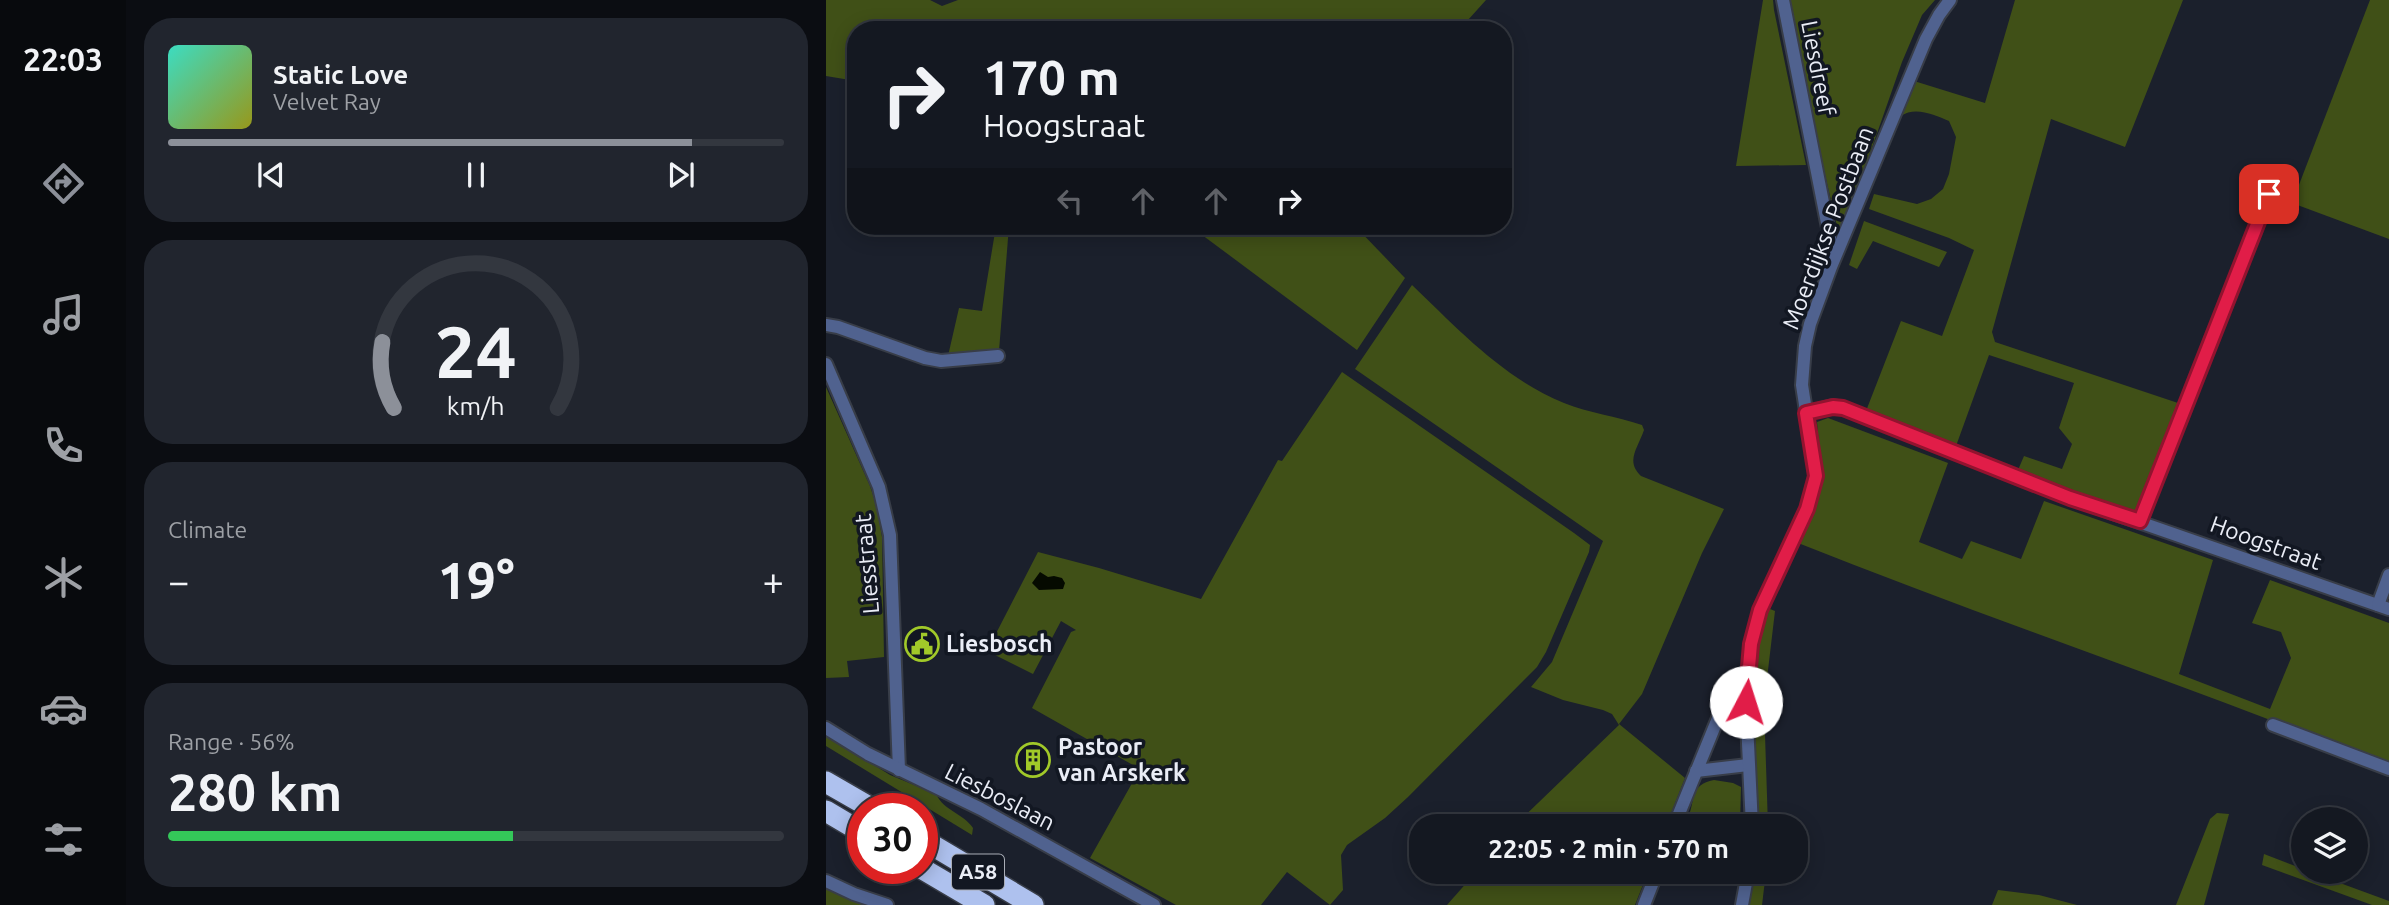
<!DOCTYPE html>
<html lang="en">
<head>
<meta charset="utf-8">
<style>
	body { margin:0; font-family:Ubuntu,sans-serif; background:#21252e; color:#f1f3f6; height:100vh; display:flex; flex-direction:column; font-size:26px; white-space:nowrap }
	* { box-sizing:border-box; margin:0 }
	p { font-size:23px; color:#9da0a5 }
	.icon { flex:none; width:38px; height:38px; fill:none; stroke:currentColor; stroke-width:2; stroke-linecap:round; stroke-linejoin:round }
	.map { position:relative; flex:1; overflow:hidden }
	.sheet { display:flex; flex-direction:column; gap:18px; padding:18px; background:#0b0d12; width:700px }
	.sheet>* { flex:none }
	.top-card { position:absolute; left:21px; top:21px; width:665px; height:214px; border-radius:28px; box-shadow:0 4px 18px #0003,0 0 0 2px #33373f; background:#141821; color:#f1f3f6; overflow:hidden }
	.controls { position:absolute; left:1465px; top:807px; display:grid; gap:14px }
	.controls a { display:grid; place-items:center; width:77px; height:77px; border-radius:50%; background:#141821; box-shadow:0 4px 18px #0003,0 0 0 2px #33373f; font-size:35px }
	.speed { position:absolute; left:21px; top:793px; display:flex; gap:14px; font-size:35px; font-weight:700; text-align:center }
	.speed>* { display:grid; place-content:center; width:91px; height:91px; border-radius:50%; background:#141821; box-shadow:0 4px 18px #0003,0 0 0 2px #33373f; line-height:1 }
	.speed .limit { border:10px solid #d22; background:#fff; color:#111 }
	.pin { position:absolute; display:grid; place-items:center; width:60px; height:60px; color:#fff; margin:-30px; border-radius:14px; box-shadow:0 4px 10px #0006 }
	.me { position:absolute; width:77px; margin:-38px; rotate:5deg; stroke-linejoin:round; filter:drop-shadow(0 0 5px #0008) }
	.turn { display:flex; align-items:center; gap:24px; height:147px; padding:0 21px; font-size:32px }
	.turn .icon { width:91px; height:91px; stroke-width:2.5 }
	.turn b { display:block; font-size:49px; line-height:60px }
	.lanes { display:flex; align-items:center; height:66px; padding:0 21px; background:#0003; justify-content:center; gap:35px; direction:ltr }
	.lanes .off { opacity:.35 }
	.big { font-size:52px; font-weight:700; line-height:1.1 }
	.sheet .tile { flex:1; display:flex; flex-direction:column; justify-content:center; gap:10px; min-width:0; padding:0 24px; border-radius:28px; background:#21252e }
	.sheet .dial { align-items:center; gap:0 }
	.dial svg { height:182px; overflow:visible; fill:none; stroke:#33373f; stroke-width:7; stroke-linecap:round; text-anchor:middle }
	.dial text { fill:#f1f3f6; stroke:none }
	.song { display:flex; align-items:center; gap:21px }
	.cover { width:84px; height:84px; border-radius:10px; background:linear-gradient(135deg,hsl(170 70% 55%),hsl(60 70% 35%)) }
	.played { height:7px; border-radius:4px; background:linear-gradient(90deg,#8c9099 85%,#33373f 85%) }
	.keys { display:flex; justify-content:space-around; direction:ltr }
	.heat { display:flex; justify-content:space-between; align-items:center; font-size:38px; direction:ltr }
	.charge { height:10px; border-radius:5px; background:linear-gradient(90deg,#34c759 56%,#33373f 0) }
	.trip { position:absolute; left:583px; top:814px; width:399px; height:70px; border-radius:28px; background:#141821; box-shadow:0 4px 18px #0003,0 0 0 2px #33373f; font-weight:700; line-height:70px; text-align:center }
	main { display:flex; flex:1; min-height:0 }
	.tab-bar { display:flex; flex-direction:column; width:126px; justify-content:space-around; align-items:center; background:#080a0d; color:#9da0a5 }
	.tab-bar .icon { width:49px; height:49px }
	.tab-bar .selected { color:#8c9099 }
	.tab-bar b { font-size:32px; color:#f1f3f6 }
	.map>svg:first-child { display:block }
	.green { fill:#405017 }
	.water { fill:#050a00 }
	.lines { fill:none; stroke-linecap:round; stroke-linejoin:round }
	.street-casing { stroke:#383d48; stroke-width:16 }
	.highway-casing { stroke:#383d48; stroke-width:24 }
	.street { stroke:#50628f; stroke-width:12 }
	.highway { stroke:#aec1ee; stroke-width:21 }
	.route-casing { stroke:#92132f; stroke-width:18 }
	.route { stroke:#e11d48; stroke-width:12 }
	.labels { text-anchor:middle; stroke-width:7; stroke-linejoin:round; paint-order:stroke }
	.shield { fill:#121722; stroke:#a9adb6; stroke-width:2 }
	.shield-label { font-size:21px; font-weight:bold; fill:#eaedf6 }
	.street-label { font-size:23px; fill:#eaedf6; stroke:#121722 }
	.poi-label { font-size:23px; font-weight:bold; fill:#eaedf6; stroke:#121722; text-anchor:start }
</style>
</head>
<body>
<main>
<nav class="tab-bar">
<b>22:03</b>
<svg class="icon selected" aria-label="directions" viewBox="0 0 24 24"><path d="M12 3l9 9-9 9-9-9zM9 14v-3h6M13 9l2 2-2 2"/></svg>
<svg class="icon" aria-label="music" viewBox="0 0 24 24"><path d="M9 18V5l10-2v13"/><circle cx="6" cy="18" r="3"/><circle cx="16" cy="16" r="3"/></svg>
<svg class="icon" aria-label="phone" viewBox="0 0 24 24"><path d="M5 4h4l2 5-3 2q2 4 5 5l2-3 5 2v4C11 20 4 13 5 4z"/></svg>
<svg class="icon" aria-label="climate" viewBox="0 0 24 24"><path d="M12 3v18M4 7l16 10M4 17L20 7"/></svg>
<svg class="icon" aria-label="car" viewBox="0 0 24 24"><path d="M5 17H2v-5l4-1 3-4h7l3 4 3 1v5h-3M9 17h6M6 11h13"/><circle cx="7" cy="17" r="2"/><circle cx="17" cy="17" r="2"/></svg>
<svg class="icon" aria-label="filters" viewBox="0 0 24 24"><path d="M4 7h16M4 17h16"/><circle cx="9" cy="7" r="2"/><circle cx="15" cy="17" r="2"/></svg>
</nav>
<section class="sheet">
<div class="tile">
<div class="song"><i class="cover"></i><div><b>Static Love</b><p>Velvet Ray</p></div></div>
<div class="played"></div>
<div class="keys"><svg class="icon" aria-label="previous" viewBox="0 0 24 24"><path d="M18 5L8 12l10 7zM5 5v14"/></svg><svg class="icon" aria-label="pause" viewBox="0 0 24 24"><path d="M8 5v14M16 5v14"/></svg><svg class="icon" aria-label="next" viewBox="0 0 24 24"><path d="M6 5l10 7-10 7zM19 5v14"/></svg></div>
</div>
<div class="tile dial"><svg viewBox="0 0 100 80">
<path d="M14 69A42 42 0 1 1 86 69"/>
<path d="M14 69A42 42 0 0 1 9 40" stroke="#8c9099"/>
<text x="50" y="56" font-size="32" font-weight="700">24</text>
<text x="50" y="72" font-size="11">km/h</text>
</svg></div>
<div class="tile"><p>Climate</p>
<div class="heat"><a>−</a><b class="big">19°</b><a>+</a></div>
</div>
<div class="tile"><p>Range · 56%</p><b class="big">280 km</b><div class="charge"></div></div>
</section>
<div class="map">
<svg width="1563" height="905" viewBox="0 0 1563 905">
	<rect width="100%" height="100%" fill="#1b202c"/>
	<g class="green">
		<path d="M0 0H104L116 6 132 0H660L633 30H379L375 24 368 30H30V81L0 76Z"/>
		<path d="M937 0H947L948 10 980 165 910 166Z"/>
		<path d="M963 0H1109L1096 15 1076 62 1014 239 983 106Z"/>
		<path d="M1189 0H1357L1299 147 1225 119 1166 332 1169 342 1352 403 1312 514 1192 470 1198 456 1236 469 1246 444 1233 428 1248 383 1163 355 1130 446 1040 411 1075 321 1116 336 1148 250 1123 238 1043 209 1048 194 1091 204 1105 199 1117 189 1123 174 1130 137 1123 121C1109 115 1089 106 1075 116L1088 81 1159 103Z"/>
		<path d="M1544 0H1563V239L1466 203Z"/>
		<path d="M1038 221 1121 252 1113 267 1047 241 1031 269 1023 265Z"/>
		<path d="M170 226H183L173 351 122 356 133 308 156 311Z"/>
		<path d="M364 226H529L579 278 531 350Z"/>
		<path d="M586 285C632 329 677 378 738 403 763 413 790 416 816 425L818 430C812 448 799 461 815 476L898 509 876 553 816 694 793 724 859 778 840 826H688L793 725 786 714 777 710 737 700 705 687 726 662 777 541 529 369Z"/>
		<path d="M516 372 748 533 764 545 763 552 720 652 711 667 582 797 559 818 521 845 515 855 517 890 504 905 461 872 435 905H350L264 858 314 769 206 708 245 632 250 630 235 621 207 674 161 651 212 552 273 568 375 599 452 460 456 461Z"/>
		<path d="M0 387 44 486 51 507 56 537 58 657 21 661 23 677 0 678Z"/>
		<path d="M1002 418 1122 463 1093 542 1136 559 1145 541 1195 559 1218 501 1387 560 1353 674 1444 709 1465 658 1455 632 1426 623 1444 580 1563 623V767C1366 686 1164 620 967 541L990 479 994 459 991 422Z"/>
		<path d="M939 607 949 611 938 704 942 826H931L927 760 926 692Z"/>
		<path d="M0 735 64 775 110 794C118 811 137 813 147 828L146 835 0 746Z"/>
		<path d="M888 780 907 783 915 787 914 826H884L862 818C870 799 863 785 888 780Z"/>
		<path d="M1391 813 1403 814 1378 905H1350L1384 819Z"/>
		<path d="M1438 854 1477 869V872H1484L1563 901V905H1546L1436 865Z"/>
		<path d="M650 872H822L809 905H621Z"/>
		<path d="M927 872H940L936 905H921Z"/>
		<path d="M0 887 64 905H0Z"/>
		<path d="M1172 890 1213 895 1251 905H1166Z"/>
	</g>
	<path class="water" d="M214 572 222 577 228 576 236 578 239 583 237 589 213 590 206 583Z"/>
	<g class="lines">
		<g class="street-casing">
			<g id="street">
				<path d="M957 0 1006 248V261"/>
				<path d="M0 325 12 327 99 358 115 361 172 356"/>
				<path d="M0 364 53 487 64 535 73 770"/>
				<path d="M980 413 1007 406 1017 408 1244 498 1563 609"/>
				<path d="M1314 521 1443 194"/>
				<path d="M1552 605 1563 575"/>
				<path d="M1447 725 1563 769"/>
				<path d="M0 728 42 754 155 809 328 905"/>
				<path d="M870 771 922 765"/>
				<path d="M848 826 908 679"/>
				<path d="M926 826 920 702 925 644 934 610 981 509 990 476 976 385 979 346 984 324 1005 267 1100 39 1113 15 1124 0"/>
				<path d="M0 881 28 894 61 905"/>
				<path d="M818 905 831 872"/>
				<path d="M916 905 922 872"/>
			</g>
		</g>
		<g class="highway-casing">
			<g id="highway">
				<path d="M0 782 45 808"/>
				<path d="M0 811 37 833"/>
				<path d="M96 839 207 905"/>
				<path d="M95 868 158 905"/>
			</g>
		</g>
		<use href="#street" class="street"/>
		<use href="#highway" class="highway"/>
	</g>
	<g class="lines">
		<g class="route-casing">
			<path id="route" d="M920 702 925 644 934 610 981 509 990 476 980 413 1007 407 1017 408 1244 498 1314 521 1443 194"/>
		</g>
		<use href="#route" class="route"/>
	</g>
	<defs>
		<g id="civic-ring" transform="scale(1.75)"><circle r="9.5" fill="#121722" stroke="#a1c929" stroke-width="1.5"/><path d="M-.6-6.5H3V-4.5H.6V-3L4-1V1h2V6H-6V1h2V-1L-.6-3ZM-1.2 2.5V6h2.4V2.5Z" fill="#a1c929"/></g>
		<g id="building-ring" transform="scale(1.75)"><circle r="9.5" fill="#121722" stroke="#a1c929" stroke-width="1.5"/><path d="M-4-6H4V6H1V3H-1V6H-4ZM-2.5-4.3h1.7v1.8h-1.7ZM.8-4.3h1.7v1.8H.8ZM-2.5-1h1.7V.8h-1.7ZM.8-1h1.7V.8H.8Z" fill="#a1c929"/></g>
	</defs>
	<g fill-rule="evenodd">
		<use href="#civic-ring" x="96" y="644"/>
		<use href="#building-ring" x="207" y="760"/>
	</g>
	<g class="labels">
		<rect class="shield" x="126" y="854.5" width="52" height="35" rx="5"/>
		<g class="shield-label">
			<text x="152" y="879">A58</text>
		</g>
		<g class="street-label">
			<text transform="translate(992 68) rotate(79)" y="8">Liesdreef</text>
			<text transform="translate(1002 228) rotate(-69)" y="8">Moerdijkse Postbaan</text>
			<text transform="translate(1440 543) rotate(20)" y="8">Hoogstraat</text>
			<text transform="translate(41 564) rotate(-95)" y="8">Liesstraat</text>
			<text transform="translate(174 797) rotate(27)" y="8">Liesboslaan</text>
		</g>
		<g class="poi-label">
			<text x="120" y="652">Liesbosch</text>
			<text x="232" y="755">Pastoor<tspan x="232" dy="26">van Arskerk</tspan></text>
		</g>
	</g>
</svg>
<div class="controls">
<a><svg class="icon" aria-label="layers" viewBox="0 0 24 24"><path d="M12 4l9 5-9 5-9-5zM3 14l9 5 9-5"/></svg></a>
</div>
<div class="speed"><div class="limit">30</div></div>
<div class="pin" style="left:1443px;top:194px;background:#d93025"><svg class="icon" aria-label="arrive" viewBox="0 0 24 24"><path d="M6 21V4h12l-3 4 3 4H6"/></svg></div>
<svg class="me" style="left:920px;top:702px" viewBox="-20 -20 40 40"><circle r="19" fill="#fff"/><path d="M0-13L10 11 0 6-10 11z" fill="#e11d48"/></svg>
<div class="trip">22:05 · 2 min · 570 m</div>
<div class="top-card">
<div class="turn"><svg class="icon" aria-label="right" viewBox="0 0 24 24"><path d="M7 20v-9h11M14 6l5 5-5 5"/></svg><div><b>170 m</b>Hoogstraat</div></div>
<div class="lanes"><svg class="icon off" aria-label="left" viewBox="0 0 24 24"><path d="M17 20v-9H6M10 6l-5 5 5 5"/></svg><svg class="icon off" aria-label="ahead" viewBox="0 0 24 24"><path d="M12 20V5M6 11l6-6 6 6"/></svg><svg class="icon off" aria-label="ahead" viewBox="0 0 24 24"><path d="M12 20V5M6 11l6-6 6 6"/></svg><svg class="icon" aria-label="right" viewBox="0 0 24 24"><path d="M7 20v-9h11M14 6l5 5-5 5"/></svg></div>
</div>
</div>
</main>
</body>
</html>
